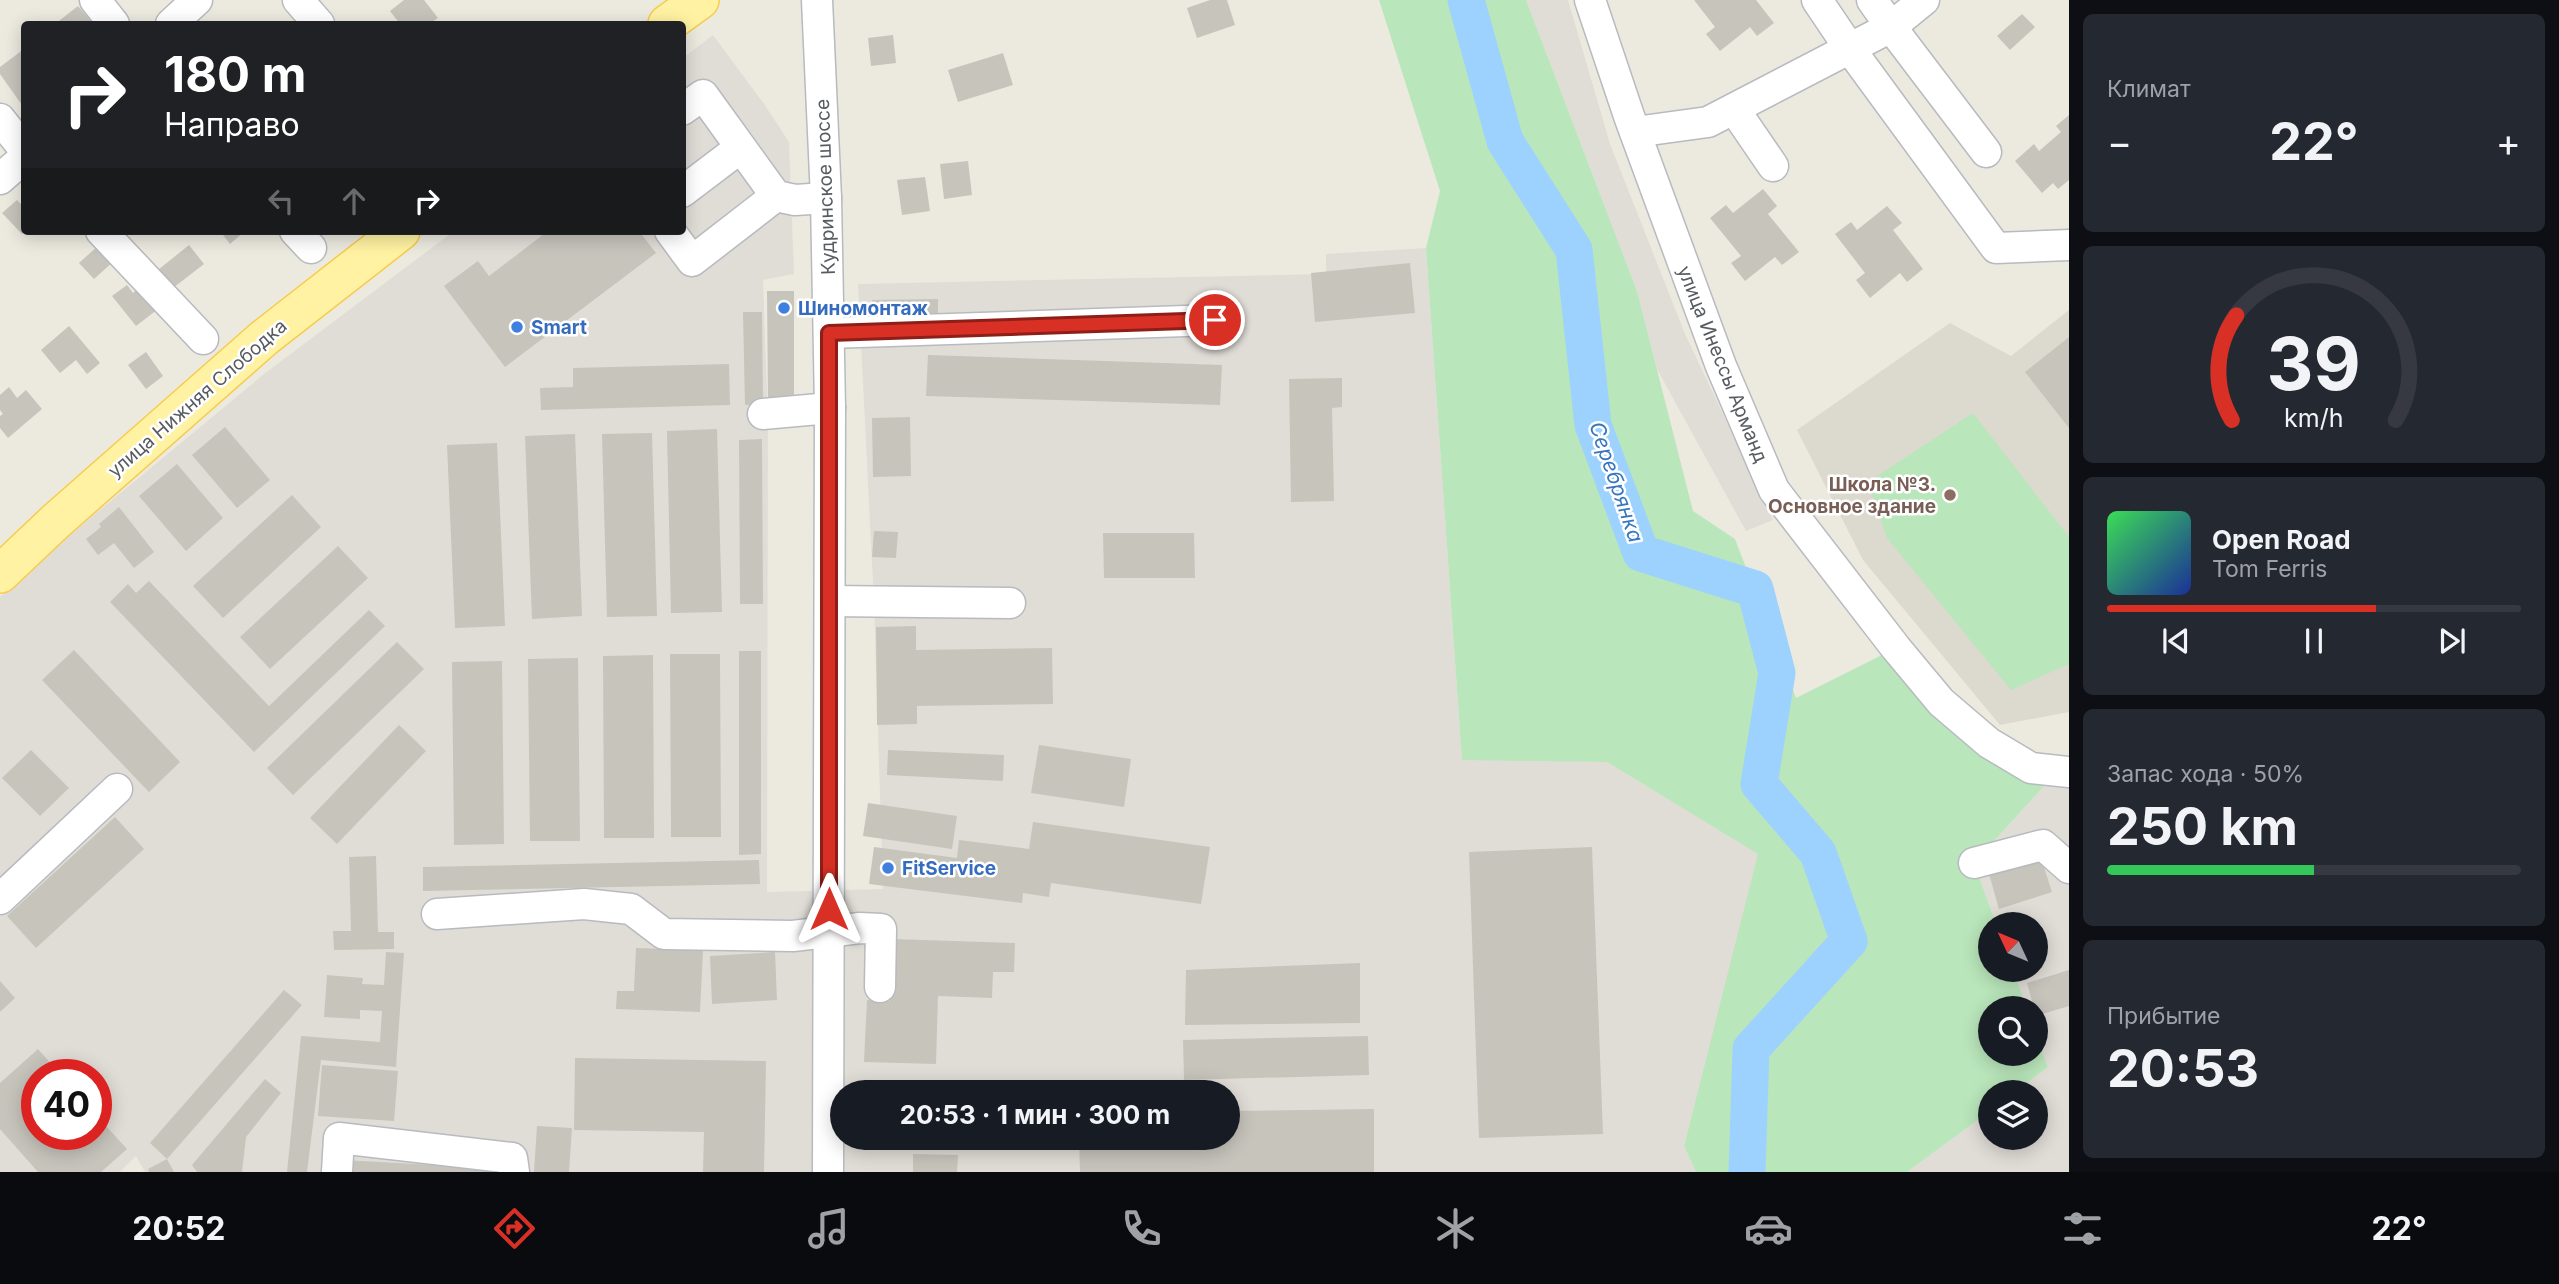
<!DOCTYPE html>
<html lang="ru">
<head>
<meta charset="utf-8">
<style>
	body { margin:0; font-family:Inter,sans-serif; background:#242831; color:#f1f3f6; height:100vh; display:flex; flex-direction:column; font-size:26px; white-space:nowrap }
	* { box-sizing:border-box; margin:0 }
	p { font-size:23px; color:#9ea1a6 }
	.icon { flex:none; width:38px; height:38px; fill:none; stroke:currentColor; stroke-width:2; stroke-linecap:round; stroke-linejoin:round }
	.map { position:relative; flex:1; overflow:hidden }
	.details { display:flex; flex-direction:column; gap:14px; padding:14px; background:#0d0f14; width:490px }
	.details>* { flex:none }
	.guide { position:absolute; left:21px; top:21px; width:665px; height:214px; border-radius:7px; box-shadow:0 4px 18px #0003; background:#202124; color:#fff; overflow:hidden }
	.needle { width:46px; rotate:314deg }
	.fabs { position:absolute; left:1978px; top:912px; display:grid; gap:14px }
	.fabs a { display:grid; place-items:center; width:70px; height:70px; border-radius:50%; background:#171b24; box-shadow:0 4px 18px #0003; font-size:35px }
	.speed { position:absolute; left:21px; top:1059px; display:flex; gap:14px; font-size:35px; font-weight:700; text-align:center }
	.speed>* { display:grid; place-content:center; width:91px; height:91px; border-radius:50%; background:#171b24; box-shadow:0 4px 18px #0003; line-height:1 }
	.speed .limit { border:10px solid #d22; background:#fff; color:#111 }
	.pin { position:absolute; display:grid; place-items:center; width:60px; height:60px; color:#fff; margin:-30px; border:4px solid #fff; border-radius:50%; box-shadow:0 2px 7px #0007 }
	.me { position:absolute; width:77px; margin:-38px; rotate:0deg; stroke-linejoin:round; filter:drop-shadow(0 0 5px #0008) }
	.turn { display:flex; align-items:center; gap:24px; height:147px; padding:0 28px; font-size:32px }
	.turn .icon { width:91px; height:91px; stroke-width:2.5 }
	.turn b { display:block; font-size:49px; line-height:60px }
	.lanes { display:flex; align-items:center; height:66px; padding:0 28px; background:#0003; justify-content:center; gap:35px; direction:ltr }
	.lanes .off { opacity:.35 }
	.big { font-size:52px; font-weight:700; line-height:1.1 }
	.details .card { flex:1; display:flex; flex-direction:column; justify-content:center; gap:10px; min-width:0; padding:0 24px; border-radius:10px; background:#242831 }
	.details .dial { align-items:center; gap:0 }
	.dial svg { height:182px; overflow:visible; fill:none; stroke:#363941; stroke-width:7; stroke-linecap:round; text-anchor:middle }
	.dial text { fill:#f1f3f6; stroke:none }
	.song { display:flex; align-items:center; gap:21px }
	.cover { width:84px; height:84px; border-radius:10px; background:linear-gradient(135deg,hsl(130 70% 55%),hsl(230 70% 35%)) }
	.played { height:7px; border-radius:4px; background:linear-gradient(90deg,#d93025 65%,#363941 65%) }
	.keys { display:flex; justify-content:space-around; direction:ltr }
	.heat { display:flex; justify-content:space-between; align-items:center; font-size:38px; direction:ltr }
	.charge { height:10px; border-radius:5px; background:linear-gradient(90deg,#34c759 50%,#363941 0) }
	.trip { position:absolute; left:830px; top:1080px; width:410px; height:70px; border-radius:35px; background:#171b24; box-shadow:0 4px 18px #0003; font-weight:700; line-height:70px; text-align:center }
	.menu { display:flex; height:112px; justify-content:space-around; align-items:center; background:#090b0e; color:#9ea1a6 }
	.menu .icon { width:49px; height:49px }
	.menu .active { color:#d93025 }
	.menu b { font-size:32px; color:#f1f3f6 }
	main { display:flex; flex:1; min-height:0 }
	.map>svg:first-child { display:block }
	.industrial { fill:#e0ddd7; fill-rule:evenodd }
	.education { fill:#dcd9ce }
	.green { fill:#bae6bb }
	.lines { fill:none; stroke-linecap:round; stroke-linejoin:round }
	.river { stroke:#9dd2ff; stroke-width:37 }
	.building { fill:#c7c4bc }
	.minor-casing { stroke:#b7babf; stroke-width:33 }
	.major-casing { stroke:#f8cb4d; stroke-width:40 }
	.minor { stroke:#fff; stroke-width:30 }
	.major { stroke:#fff2a2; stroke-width:37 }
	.route-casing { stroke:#8d1f18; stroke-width:18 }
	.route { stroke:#d93025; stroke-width:12 }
	.shop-dot { fill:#3f7fe0; stroke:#fff; stroke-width:2.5 }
	.education-dot { fill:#8d6e63; stroke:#fff; stroke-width:2.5 }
	.labels { text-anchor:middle; stroke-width:5; stroke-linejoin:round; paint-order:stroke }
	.street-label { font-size:19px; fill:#585c61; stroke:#fff }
	.shop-label { font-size:19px; font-weight:bold; fill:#366cbe; stroke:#fff; text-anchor:start }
	.education-label { font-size:19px; font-weight:bold; fill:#785e54; stroke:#fff; text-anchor:end }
	.water-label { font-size:21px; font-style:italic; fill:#3877be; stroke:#fff }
</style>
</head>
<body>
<main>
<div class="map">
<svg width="2069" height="1172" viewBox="0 0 2069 1172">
	<rect width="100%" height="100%" fill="#eceadf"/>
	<g class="industrial">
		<path d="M1526 0H1568L1610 144 1685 334 1773 520 1746 531 1657 369 1637 291Z"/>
		<path d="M713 35 764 104 789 142 794 274 763 280 768 419 767 892 883 889 874 603 858 284 1326 274V254L1426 248 1462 759 1607 762 1759 854 1684 1146 1696 1172H145L136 1156 120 1172H0V597L36 563 264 374 454 231H682L683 58ZM37 1074H96V1134H37ZM842 1092H1227V1138H842Z"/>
		<path d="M2065 763H2069V1172H1907L1990 1111V1138H2035V1092H2015L2048 1067 2035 1032V1008H2027L2013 970H2035V924H1996L1974 863Z"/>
	</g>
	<path class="education" d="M2069 310V712L2000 725 1863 560 1797 430 1950 323 2011 356Z"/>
	<g class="green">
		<path d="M1379 0H1526L1637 291 1693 511 1735 539 1796 698 1896 648 1989 743 2065 763 1974 863 1996 924H1990V970H2013L2027 1008H1990V1054H2035V1032L2048 1067 2015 1092H1990V1111L1907 1172H1696L1684 1146 1758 854 1607 762 1462 760 1426 248 1440 191Z"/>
		<path d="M1973 413 2069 537V664L2011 690 1887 538 1868 482Z"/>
	</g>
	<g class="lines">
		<path class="river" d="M1466 0 1505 141 1574 250 1593 425 1641 553 1755 589 1777 673 1759 784 1818 853 1849 941 1751 1049 1747 1172"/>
	</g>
	<g class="building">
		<path d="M404 0H424L438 18 429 24H400L390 11Z"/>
		<path d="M1210 0H1227L1235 25 1197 38 1187 8Z"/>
		<path d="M1694 0H1756L1774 23 1757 36 1750 27 1720 51 1706 34 1715 27Z"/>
		<path d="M78 6 93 24H55Z"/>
		<path d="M2022 14 2035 27 2010 50 1997 36Z"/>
		<path d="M893 35 896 63 871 66 868 38Z"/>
		<path d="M24 49V108L0 74V67Z"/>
		<path d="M1003 53 1013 85 958 102 948 70Z"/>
		<path d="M2069 115V180L2058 189 2053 183 2042 193 2015 161 2034 144 2039 151 2061 132 2056 126Z"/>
		<path d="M968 161 972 195 944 199 940 164Z"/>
		<path d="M925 177 930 211 902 215 897 180Z"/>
		<path d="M1763 189 1777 206 1768 214 1799 252 1782 265 1775 257 1745 281 1731 263 1741 256 1710 218 1726 205 1733 213Z"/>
		<path d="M17 200 24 207V232L22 234 2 213Z"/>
		<path d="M1887 206 1902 223 1893 230 1923 269 1907 282 1900 273 1870 298 1856 280 1865 273 1835 234 1851 222 1857 230Z"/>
		<path d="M220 231H245L230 244Z"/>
		<path d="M548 231H639L656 253 505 367 444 286 478 261 489 276Z"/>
		<path d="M99 245 114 261 94 279 79 263Z"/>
		<path d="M189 245 204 264 173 288 158 270Z"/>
		<path d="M1410 263 1415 313 1315 322 1311 273Z"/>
		<path d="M127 285 133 293 140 286 158 309 136 326 112 296Z"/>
		<path d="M767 291H794V404H768Z"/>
		<path d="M938 299V323L873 324 872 300Z"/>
		<path d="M743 312H762L763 404 745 405Z"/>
		<path d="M69 326 100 363 87 374 76 360 60 373 41 350Z"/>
		<path d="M2069 337V428L2025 372Z"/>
		<path d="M146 352 163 376 146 389 128 365Z"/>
		<path d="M928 355 1222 365 1220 405 926 396Z"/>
		<path d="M729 364 730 405 541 410 540 388 573 387V368Z"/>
		<path d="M1342 378V407L1332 408 1334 501 1291 502 1289 379Z"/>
		<path d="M9 387 17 398 26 390 42 409 8 438 0 428V416L3 414 0 410V395Z"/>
		<path d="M910 417 911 476 873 477 872 418Z"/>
		<path d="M225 427 270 480 237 508 192 455Z"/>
		<path d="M717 429 722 612 671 613 667 431Z"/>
		<path d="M652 433 657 616 607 617 602 434Z"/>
		<path d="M575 434 582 616 532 619 525 436Z"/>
		<path d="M762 439 763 604H740L739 440Z"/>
		<path d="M497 443 505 626 455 628 447 445Z"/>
		<path d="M177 464 223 518 186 551 139 496Z"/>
		<path d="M292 495 321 527 223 618 193 586Z"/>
		<path d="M119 507 154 552 134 568 114 543 98 555 86 539 101 527 99 524Z"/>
		<path d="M874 531 898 532 896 558 872 557Z"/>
		<path d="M1103 533H1194L1195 578H1104Z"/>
		<path d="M338 546 368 578 270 669 240 637Z"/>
		<path d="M149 581 269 706 369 610 385 626 254 752 110 602 128 584 136 593Z"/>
		<path d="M916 626V650L1052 648 1053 704 917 706V724L877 725 876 627Z"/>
		<path d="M397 642 424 669 293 795 267 768Z"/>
		<path d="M74 650 180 762 149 792 42 680Z"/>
		<path d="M739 651H761V854L739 855Z"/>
		<path d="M670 654H720L721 837H671Z"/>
		<path d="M653 655 654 838H604L603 656Z"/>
		<path d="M578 658 580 841H530L528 659Z"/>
		<path d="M502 661 504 844 454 845 452 662Z"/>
		<path d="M399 725 426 751 337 844 310 818Z"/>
		<path d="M1039 745 1131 759 1124 807 1031 793Z"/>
		<path d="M31 750 69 788 40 816 2 778Z"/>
		<path d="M888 750 1004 755 1003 781 887 775Z"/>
		<path d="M868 803 957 816 952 849 863 836Z"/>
		<path d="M115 817 144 849 36 948 7 916Z"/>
		<path d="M1033 822 1210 847 1201 904 1051 883 1049 897 1023 893 1022 903 869 884 874 847 957 858 959 840 1029 849Z"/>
		<path d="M1592 847 1603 1134 1479 1138 1469 852Z"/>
		<path d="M376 856 378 932H394V949L334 950 333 931H351L349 857Z"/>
		<path d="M2041 858 2052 892 1999 909 1989 874Z"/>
		<path d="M759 860 760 884 423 891V867Z"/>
		<path d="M892 939 1015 943 1014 972H993L992 998 938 996 936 1064 864 1062 867 1000 890 1001Z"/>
		<path d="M636 948 703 950 700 1012 616 1009 617 991H634Z"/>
		<path d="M386 952 404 953 396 1067 321 1060 307 1172H287L301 1036 380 1042 382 1011 360 1010V1019L324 1017 327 975 363 978 362 984 384 985Z"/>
		<path d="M775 952 777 1000 712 1004 710 956Z"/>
		<path d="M1360 963V1023L1185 1025 1186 970Z"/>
		<path d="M2069 970V1006L2036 1016 2027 983Z"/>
		<path d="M0 981 15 998 0 1012Z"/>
		<path d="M284 990 302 1005 167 1159 150 1143Z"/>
		<path d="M1368 1036 1369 1075 1184 1080 1183 1040Z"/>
		<path d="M38 1049 60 1074H37V1134H96V1115L127 1149 101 1172H38L0 1129V1083Z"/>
		<path d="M575 1058 766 1061 764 1172H703L704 1132 574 1130Z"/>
		<path d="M322 1065 398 1071 394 1121 318 1116Z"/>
		<path d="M265 1079 281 1093 246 1137 242 1172H197L192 1165Z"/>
		<path d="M1374 1109V1172H1080L1079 1138H1227V1111Z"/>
		<path d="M537 1126 572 1128 569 1172H534Z"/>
		<path d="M913 1154 958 1155 957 1172H913Z"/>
		<path d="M167 1159 174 1172H149L148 1169Z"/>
		<path d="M344 1160 503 1169V1172H343Z"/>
	</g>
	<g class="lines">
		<g class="minor-casing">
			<g id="minor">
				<path d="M95 0 114 24"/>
				<path d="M298 0 319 24"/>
				<path d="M817 0 826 198 830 408 828 1172"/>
				<path d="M1590 0 1629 116 1721 366 1774 490 1896 648 1941 702 1989 743 2031 768 2069 772"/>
				<path d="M1817 0 1850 49 1996 248 2069 245"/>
				<path d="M1872 0 1891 27 1924 0"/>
				<path d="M171 24 197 0"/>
				<path d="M1734 109 1773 166"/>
				<path d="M682 110 703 95 776 196 795 200 826 198"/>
				<path d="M0 119 24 149"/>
				<path d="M1635 132 1708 122 1891 27 1986 152"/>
				<path d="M0 179 24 158"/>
				<path d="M682 192 740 148"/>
				<path d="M101 231 203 339"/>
				<path d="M295 231 311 248"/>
				<path d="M670 231 692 261 776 196"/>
				<path d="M829 333 1215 320"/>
				<path d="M763 414 830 408"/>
				<path d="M830 601 1010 603"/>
				<path d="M1974 863 2043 845 2069 868"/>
				<path d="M0 899 117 789"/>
				<path d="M437 914 584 904 631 909 664 934 793 936 860 928 881 929 880 987"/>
				<path d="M337 1172 339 1138 512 1158 514 1172"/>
			</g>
		</g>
		<g class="major-casing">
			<g id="major">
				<path d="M667 24 700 0"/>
				<path d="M0 574 56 521 264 338 401 231"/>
			</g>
		</g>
		<use href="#minor" class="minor"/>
		<use href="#major" class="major"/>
	</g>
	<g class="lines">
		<g class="route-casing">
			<path id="route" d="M829 909V333L1215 320"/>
		</g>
		<use href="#route" class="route"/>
	</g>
	<g class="shop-dot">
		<circle cx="784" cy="308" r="7"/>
		<circle cx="517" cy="327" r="7"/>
		<circle cx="888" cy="868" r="7"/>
	</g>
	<circle class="education-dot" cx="1950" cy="495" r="7"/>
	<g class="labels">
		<g class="street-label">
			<text transform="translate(825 187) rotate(-92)" y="7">Кудринское шоссе</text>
			<text transform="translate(1723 364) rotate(68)" y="7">улица Инессы Арманд</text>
			<text transform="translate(197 398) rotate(-41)" y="7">улица Нижняя Слободка</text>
		</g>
		<g class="shop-label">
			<text x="798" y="315">Шиномонтаж</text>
			<text x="531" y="334">Smart</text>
			<text x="902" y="875">FitService</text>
		</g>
		<g class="education-label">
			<text x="1936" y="491">Школа №3.<tspan x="1936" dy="22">Основное здание</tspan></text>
		</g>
		<g class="water-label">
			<text transform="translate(1616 482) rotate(71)" y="7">Серебрянка</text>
		</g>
	</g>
</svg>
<div class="fabs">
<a><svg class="needle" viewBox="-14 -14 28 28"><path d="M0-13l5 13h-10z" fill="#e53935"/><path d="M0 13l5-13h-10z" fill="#9ea1a6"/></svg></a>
<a><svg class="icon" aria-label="search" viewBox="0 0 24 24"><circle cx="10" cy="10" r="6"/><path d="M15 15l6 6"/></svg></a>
<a><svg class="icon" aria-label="layers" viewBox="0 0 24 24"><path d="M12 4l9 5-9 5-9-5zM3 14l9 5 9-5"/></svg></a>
</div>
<div class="speed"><div class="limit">40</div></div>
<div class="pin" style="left:1215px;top:320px;background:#d93025"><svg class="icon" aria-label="arrive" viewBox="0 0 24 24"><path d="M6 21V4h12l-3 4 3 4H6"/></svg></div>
<svg class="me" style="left:829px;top:909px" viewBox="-20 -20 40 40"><path d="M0-17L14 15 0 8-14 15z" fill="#d93025" stroke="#fff" stroke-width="4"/></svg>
<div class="trip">20:53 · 1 мин · 300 m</div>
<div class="guide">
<div class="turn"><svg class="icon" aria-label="right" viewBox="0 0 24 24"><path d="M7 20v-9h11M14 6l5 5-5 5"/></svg><div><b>180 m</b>Направо</div></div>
<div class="lanes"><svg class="icon off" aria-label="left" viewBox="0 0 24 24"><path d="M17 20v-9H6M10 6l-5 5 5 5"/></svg><svg class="icon off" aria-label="ahead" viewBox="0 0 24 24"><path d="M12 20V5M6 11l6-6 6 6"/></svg><svg class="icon" aria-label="right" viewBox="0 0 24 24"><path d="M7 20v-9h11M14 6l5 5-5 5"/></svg></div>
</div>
</div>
<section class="details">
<div class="card"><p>Климат</p>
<div class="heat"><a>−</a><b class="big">22°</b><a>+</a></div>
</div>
<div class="card dial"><svg viewBox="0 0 100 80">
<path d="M14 69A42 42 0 1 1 86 69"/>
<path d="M14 69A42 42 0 0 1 16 23" stroke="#d93025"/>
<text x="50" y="56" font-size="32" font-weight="700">39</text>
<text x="50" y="72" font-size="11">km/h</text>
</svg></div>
<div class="card">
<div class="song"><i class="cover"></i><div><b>Open Road</b><p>Tom Ferris</p></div></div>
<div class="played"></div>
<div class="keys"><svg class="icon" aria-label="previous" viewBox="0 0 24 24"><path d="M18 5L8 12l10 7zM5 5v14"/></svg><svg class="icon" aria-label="pause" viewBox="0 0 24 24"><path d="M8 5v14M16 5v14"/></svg><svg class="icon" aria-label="next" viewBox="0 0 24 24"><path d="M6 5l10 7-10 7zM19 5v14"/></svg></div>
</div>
<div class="card"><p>Запас хода · 50%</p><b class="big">250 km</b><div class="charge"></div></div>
<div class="card"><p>Прибытие</p><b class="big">20:53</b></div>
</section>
</main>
<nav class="menu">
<b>20:52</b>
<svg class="icon active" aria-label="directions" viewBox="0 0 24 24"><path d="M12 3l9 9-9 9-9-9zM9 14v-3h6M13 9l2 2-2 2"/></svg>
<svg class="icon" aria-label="music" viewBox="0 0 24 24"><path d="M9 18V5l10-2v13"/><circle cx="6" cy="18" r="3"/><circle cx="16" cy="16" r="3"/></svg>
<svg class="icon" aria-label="phone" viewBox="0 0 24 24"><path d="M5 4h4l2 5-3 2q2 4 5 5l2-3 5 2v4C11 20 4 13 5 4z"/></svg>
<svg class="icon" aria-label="climate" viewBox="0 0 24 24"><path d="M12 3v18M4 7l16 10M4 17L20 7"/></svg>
<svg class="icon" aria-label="car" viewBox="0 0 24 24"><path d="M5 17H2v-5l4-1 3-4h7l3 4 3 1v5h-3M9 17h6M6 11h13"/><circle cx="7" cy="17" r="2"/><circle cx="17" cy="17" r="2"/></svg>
<svg class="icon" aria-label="filters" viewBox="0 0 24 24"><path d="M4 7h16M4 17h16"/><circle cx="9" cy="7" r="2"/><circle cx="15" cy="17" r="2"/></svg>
<b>22°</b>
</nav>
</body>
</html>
